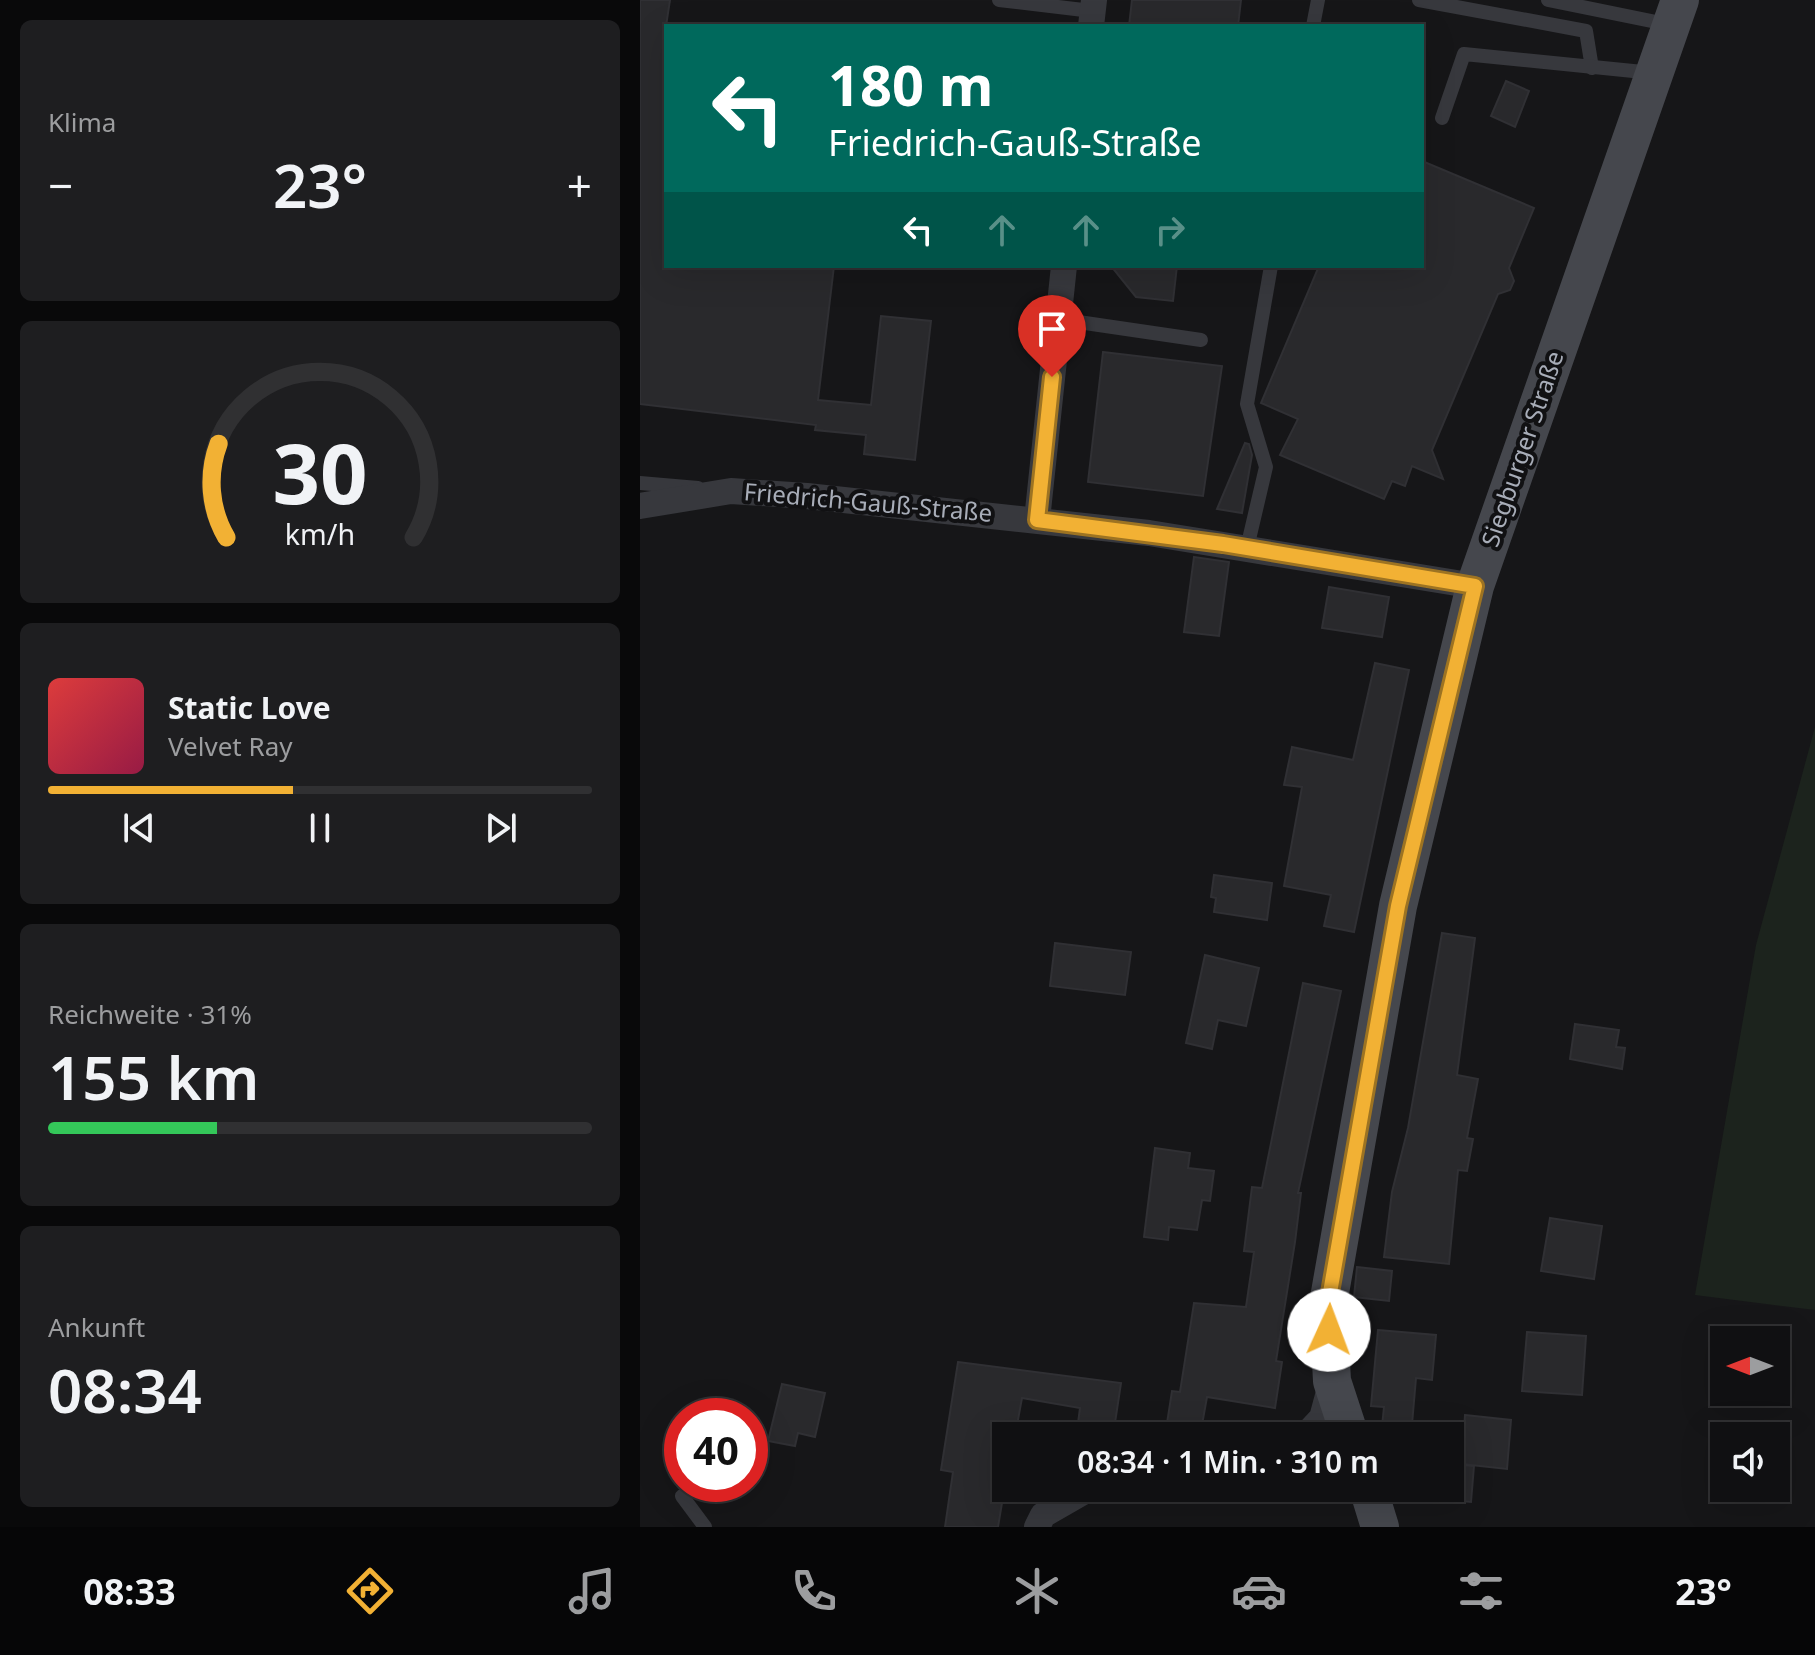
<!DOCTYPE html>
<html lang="de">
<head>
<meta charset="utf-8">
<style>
	body { margin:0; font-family:"Noto Sans",sans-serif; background:#1e1e20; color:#f1f3f6; height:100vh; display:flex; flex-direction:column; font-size:30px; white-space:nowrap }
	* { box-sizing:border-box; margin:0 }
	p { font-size:26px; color:#9c9d9f }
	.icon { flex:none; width:44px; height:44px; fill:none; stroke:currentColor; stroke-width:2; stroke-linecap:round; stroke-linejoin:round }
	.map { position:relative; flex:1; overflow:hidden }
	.sheet { display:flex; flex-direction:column; gap:20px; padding:20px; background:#09090a; width:640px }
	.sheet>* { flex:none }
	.top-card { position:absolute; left:24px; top:24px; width:760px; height:244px; border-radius:0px; box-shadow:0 8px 32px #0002,0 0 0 2px #303032; background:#00695c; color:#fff; overflow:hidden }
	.needle { width:52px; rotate:270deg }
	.fabs { position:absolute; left:1070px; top:1326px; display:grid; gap:16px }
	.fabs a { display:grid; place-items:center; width:80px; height:80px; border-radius:0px; background:#101012; box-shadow:0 8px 32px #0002,0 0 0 2px #303032; font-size:40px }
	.speed { position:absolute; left:24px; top:1398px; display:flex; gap:16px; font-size:40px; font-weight:700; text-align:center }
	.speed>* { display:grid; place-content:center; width:104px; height:104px; border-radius:50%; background:#101012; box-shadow:0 8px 32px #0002,0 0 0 2px #303032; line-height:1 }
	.speed .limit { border:12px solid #d22; background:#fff; color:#111 }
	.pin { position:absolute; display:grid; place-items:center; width:68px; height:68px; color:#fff; margin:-82px -34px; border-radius:50% 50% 50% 0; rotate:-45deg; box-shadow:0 0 8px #0007 }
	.pin .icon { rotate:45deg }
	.me { position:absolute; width:88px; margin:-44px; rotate:2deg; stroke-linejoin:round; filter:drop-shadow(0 0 6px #0008) }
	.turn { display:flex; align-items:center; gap:28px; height:168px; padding:0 32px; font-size:36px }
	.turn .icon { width:104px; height:104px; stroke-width:2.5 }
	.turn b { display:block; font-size:56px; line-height:68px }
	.lanes { display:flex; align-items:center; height:76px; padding:0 32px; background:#0003; justify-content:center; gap:40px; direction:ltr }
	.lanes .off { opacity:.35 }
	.big { font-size:60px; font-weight:600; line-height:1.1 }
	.sheet .widget { flex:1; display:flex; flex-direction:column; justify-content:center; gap:12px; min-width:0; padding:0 28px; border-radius:12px; background:#1e1e20 }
	.sheet .dial { align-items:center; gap:0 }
	.dial svg { height:208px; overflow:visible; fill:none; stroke:#303032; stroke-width:7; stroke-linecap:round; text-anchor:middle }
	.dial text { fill:#f1f3f6; stroke:none }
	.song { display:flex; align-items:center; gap:24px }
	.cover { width:96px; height:96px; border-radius:12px; background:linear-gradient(135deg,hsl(0 70% 55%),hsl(340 70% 35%)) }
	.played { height:8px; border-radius:4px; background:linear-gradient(90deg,#f2b134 45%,#303032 45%) }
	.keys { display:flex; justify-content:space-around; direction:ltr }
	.heat { display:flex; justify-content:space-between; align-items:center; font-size:44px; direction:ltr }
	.charge { height:12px; border-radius:6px; background:linear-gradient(90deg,#34c759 31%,#303032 0) }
	.trip { position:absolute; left:352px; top:1422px; width:472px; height:80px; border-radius:0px; background:#101012; box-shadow:0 8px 32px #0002,0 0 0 2px #303032; font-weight:600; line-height:80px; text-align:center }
	.dock { display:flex; height:128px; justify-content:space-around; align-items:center; background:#060607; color:#9c9d9f }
	.dock .icon { width:56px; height:56px }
	.dock .active { color:#f2b134 }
	.dock b { font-size:36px; color:#f1f3f6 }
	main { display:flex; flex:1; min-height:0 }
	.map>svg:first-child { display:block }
	.green { fill:#1c231d }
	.building { fill:#29292c; stroke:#303034; stroke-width:2 }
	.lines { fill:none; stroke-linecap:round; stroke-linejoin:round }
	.lane { stroke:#37383d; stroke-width:14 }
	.street { stroke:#37383d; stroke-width:26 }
	.secondary { stroke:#45474d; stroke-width:38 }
	.route-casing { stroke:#9d7322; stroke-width:20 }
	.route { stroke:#f2b134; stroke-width:14 }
	.labels { text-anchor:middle; stroke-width:8; stroke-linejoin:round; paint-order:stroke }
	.street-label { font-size:24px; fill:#a8adb8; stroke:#111113 }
</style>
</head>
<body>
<main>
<section class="sheet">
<div class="widget"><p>Klima</p>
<div class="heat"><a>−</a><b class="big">23°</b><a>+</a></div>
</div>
<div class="widget dial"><svg viewBox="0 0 100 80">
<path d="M14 69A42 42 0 1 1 86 69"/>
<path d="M14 69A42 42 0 0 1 11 33" stroke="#f2b134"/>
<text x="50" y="56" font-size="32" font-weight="700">30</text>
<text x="50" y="72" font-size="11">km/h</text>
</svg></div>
<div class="widget">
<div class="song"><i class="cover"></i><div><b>Static Love</b><p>Velvet Ray</p></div></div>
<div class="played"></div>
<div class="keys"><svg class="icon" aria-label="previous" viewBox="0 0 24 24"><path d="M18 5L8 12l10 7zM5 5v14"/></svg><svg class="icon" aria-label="pause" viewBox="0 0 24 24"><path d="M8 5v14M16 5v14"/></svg><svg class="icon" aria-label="next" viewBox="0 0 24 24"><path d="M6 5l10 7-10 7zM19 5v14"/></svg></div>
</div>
<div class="widget"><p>Reichweite · 31%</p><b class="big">155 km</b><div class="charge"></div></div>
<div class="widget"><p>Ankunft</p><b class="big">08:34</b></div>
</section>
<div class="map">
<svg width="1175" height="1527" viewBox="0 0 1175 1527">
	<rect width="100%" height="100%" fill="#161618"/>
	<path class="green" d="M1175 727V1310L1055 1295 1116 945Z"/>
	<g class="building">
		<path d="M0 0H30L26 26V266H194L178 400 231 405 241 316 291 321 275 460 224 454 226 435 175 430 176 425 0 404Z"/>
		<path d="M492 0H601L598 26H489Z"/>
		<path d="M866 81 889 91 875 127 851 116Z"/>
		<path d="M782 161 894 208 869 268 874 281 870 290 858 294 792 450 803 479 772 466 765 486 752 481 744 499 640 455 658 419 621 403 679 266H782Z"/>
		<path d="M471 266H537L533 301 496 297Z"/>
		<path d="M463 352 582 366 563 496 448 482Z"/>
		<path d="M605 443 609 444 612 455 602 513 577 509Z"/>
		<path d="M554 557 589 562 579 636 544 632Z"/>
		<path d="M689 587 749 597 742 637 682 628Z"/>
		<path d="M735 663 769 670 714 932 684 926 691 895 644 886 662 787 644 785 652 747 713 760Z"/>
		<path d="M574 875 632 883 627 920 574 912 576 898 571 897Z"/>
		<path d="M802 933 835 938 817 1075 838 1079 827 1138 833 1139 827 1171 818 1170 809 1264 744 1257 752 1192 768 1128Z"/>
		<path d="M415 943 491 952 485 995 410 986Z"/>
		<path d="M565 955 619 968 606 1026 578 1020 572 1049 546 1043Z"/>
		<path d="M663 983 701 991 658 1193H661L655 1242 636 1361 642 1362 635 1408 567 1397 560 1436H525L532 1391 540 1392 554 1303 606 1307 614 1252 604 1251 612 1187 622 1188Z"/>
		<path d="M935 1024 979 1030 976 1047 985 1048 982 1069 930 1059Z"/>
		<path d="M515 1148 550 1153 548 1168 574 1171 570 1201 562 1200 557 1230 529 1227 528 1240 504 1237Z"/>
		<path d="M910 1218 962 1226 954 1279 901 1271Z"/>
		<path d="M717 1267 752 1271 749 1301 714 1297Z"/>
		<path d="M738 1330 796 1335 792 1380 776 1378 771 1436H741L744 1407 731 1406Z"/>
		<path d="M887 1332 946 1336 942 1395 882 1391Z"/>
		<path d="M318 1362 481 1383 473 1436 437 1431 440 1408 382 1398 375 1436H366V1479L358 1527H305L313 1472 301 1470Z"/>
		<path d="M142 1384 185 1393 175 1437 158 1433 155 1446 128 1441Z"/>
		<path d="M825 1415 871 1420 867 1469 822 1464Z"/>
		<path d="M810 1464 834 1466 831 1502 810 1500Z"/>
	</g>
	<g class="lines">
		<g class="lane">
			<path d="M359 0 452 11"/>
			<path d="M779 0 946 31 952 68"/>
			<path d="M908 0 1031 25"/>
			<path d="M673 26 678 0"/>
			<path d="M802 118 824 54 1013 73"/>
			<path d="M418 319 561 340"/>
			<path d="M0 483 58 488"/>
			<path d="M607 548 626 467 607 404 631 266"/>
			<path d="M42 1496 65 1527"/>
		</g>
		<g class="street">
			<path d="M451 26 454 0"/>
			<path d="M0 506 91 491 167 496 509 533 835 586"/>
			<path d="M397 520 424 266"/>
			<path d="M665 1436 682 1418 692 1381"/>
			<path d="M397 1527 403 1515 450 1488"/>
		</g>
		<g class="secondary">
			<path d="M710 1436 692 1381 688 1304 758 906 835 586 1040 0"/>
			<path d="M728 1488 740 1527"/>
		</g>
	</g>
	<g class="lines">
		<g class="route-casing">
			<path id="route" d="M412 377 397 520 583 544 835 586 758 906 688 1304 689 1330"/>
		</g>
		<use href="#route" class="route"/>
	</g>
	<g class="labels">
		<g class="street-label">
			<text transform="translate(883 449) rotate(-71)" y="8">Siegburger Straße</text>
			<text transform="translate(228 503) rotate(5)" y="8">Friedrich-Gauß-Straße</text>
		</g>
	</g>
</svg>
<div class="fabs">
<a><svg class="needle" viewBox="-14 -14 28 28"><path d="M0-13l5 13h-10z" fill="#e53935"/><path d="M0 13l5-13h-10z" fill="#9c9d9f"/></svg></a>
<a><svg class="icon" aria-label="sound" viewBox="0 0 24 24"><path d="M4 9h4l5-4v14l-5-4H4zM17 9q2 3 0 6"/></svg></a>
</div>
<div class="speed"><div class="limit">40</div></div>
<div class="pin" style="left:412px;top:377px;background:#d93025"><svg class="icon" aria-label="arrive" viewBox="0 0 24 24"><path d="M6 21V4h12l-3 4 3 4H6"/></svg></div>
<svg class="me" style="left:689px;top:1330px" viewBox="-20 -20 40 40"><circle r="19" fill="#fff"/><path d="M0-13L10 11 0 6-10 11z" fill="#f2b134"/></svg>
<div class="trip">08:34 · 1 Min. · 310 m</div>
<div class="top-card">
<div class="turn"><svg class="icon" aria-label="left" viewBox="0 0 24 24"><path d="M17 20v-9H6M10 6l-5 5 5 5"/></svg><div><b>180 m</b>Friedrich-Gauß-Straße</div></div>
<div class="lanes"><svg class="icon" aria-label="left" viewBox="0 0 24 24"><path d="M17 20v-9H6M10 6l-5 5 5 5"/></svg><svg class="icon off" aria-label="ahead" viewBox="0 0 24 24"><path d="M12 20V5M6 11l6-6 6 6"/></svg><svg class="icon off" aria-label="ahead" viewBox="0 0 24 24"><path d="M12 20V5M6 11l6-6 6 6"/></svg><svg class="icon off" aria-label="right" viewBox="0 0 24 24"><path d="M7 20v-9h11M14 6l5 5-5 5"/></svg></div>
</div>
</div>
</main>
<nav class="dock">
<b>08:33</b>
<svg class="icon active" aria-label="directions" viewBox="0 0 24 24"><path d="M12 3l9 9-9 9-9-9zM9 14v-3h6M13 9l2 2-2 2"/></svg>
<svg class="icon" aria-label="music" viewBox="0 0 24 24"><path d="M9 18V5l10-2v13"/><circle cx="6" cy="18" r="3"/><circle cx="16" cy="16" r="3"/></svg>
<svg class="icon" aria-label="phone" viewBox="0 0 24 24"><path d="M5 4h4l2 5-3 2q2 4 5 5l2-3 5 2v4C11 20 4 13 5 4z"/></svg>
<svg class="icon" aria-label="climate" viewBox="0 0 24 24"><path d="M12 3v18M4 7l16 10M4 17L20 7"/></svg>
<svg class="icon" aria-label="car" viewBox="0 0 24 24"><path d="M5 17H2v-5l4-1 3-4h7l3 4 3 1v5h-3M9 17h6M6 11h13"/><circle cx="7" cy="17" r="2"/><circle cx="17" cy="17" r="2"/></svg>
<svg class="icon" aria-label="filters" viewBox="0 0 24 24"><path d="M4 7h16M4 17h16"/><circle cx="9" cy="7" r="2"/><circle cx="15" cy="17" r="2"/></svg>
<b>23°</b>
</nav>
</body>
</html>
